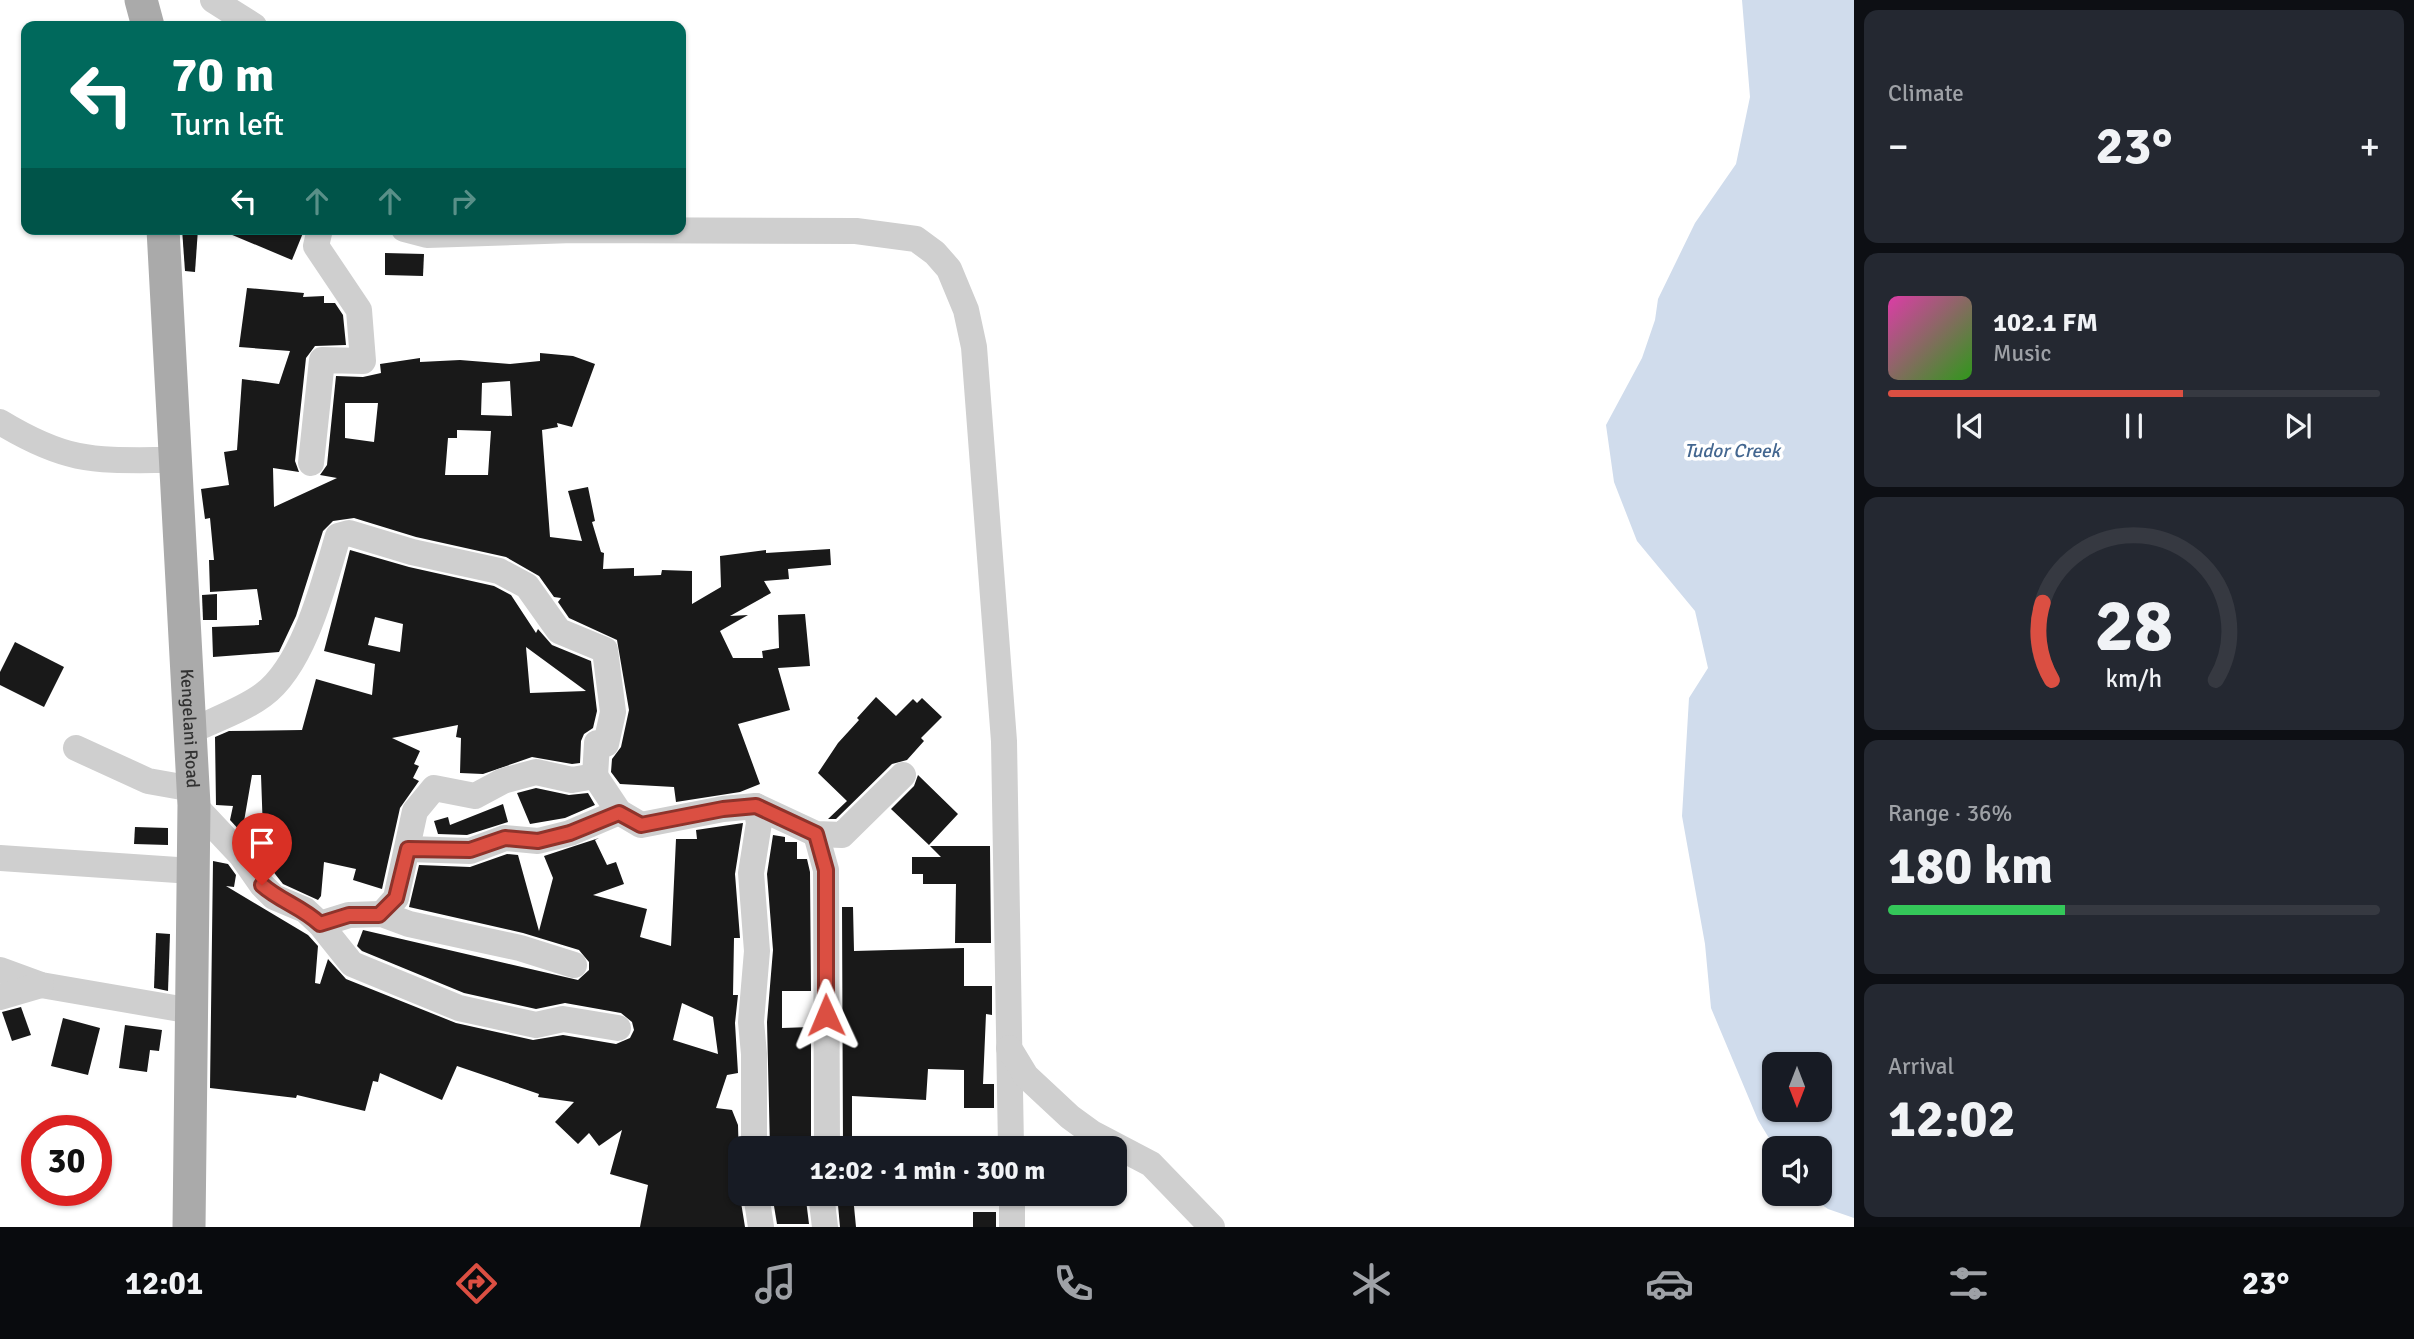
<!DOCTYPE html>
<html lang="en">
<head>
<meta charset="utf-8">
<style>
	body { margin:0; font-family:Signika,sans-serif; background:#242831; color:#f1f3f6; height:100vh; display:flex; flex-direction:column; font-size:26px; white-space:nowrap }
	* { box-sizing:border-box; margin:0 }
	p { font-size:23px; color:#9ea1a6 }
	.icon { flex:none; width:38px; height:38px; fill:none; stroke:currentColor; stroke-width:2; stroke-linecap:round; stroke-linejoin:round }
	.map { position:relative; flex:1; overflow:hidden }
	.side { display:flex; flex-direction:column; gap:10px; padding:10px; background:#0d0f14; width:560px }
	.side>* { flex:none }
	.top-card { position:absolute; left:21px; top:21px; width:665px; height:214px; border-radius:14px; box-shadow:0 2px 5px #0004; background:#00695c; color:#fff; overflow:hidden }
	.needle { width:46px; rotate:180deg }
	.fabs { position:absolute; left:1762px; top:1052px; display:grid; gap:14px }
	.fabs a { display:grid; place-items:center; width:70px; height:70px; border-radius:14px; background:#171b24; box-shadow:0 2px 5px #0004; font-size:35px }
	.speed { position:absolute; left:21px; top:1115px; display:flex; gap:14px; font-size:35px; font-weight:700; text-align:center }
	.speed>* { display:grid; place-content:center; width:91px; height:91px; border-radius:50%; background:#171b24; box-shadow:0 2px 5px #0004; line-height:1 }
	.speed .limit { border:10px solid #d22; background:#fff; color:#111 }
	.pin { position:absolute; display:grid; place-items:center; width:60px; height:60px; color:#fff; margin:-72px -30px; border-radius:50% 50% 50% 0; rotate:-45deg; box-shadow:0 0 7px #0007 }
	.pin .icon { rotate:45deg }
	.me { position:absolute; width:77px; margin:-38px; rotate:359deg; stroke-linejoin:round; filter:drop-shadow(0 0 5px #0008) }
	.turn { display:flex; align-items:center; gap:24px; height:147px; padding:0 35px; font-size:32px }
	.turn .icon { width:91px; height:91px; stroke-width:2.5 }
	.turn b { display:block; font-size:49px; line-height:60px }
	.lanes { display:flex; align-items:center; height:66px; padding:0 35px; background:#0003; justify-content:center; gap:35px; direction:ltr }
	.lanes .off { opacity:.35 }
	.big { font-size:52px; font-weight:700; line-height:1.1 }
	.side .tile { flex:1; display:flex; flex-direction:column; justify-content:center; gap:10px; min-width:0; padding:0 24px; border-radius:14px; background:#242831 }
	.side .dial { align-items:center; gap:0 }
	.dial svg { height:182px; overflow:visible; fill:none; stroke:#363941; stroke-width:7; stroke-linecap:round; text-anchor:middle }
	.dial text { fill:#f1f3f6; stroke:none }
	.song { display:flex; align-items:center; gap:21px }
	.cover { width:84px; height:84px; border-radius:10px; background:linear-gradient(135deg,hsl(320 70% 55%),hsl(110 70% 35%)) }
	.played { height:7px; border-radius:4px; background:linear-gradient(90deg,#db4f42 60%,#363941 60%) }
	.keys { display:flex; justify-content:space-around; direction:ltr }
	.heat { display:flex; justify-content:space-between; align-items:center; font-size:38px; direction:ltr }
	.charge { height:10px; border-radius:5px; background:linear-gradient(90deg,#34c759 36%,#363941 0) }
	.trip { position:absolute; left:728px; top:1136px; width:399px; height:70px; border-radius:14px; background:#171b24; box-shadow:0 2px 5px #0004; font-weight:700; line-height:70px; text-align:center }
	.tab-bar { display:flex; height:112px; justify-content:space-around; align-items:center; background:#090b0e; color:#9ea1a6 }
	.tab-bar .icon { width:49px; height:49px }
	.tab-bar .selected { color:#db4f42 }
	.tab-bar b { font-size:32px; color:#f1f3f6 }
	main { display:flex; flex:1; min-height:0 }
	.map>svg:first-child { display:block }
	.water { fill:#d0dcec; fill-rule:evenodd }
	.building { fill:#191919; fill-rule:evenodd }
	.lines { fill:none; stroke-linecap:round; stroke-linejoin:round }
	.minor { stroke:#cfcfcf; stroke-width:26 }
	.major { stroke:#aaa; stroke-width:33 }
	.route-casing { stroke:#8e332b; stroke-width:18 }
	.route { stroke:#db4f42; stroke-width:12 }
	.labels { text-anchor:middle; stroke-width:7; stroke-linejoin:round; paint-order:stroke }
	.street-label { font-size:18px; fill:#323232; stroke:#fff }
	.water-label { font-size:19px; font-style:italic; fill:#446790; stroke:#fff }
</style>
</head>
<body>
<main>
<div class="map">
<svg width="1854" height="1227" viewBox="0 0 1854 1227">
	<rect width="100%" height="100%" fill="#fff"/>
	<path class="water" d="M1742 0H1854V1218L1828 1209 1806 1194H1820V1148H1775L1758 1120 1711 1008 1705 944 1682 816 1689 698 1708 668 1695 611 1637 541 1614 482 1606 425 1642 358 1655 320 1658 299 1695 223 1736 164 1750 97ZM1774 1064H1820V1110H1774Z"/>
	<g class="building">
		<path d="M182 229H198L195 272 185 271Z"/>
		<path d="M218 229H293L303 233 292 260Z"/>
		<path d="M385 253 424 254 423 276 385 275Z"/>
		<path d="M247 288 304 293 303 297 324 296V303H335L343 315 346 345 315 346 306 358 295 461 299 472 273 468 274 507 337 478 320 475 327 465 336 376 363 377 381 373 380 364 420 358V362L460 360 510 364 540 361V353L573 356 595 364 572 427 557 423 558 427 542 430 550 537 582 541 568 491 588 487 595 521 592 522 601 552 604 553 603 569 634 568V576L661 575 662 570 692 571V604L721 587 720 556 766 550V553L830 549 831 565 788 569 789 579 764 581 771 593 730 616 748 615 720 631 733 658H763L762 651 779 648 778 615 805 614 810 666 778 668 790 710 738 724 760 784 740 792 676 802 674 787 620 784 611 772 612 759 621 747 629 710 617 640 569 618 558 602 561 598 554 597 539 576 506 557 416 537 354 518 333 521 323 531 296 616 279 652 213 657 212 627 259 625V620H262L257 589 210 592 209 560H214L210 518 205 519 201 489 229 485 224 452 237 450 242 379 279 384 290 351 239 347ZM510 381 512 416 481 415 482 383ZM345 403H378L374 442 345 438ZM457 430 491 431 488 475H445L448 438H457Z"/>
		<path d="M350 550 409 567 494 586 511 595 536 633 538 629 552 645 591 661 597 711 593 728 584 734 581 741 580 763 572 764 532 757 483 774 460 773 461 738 456 737 458 725 392 738 420 751 414 764 419 766 413 778 419 781 400 808 382 889 353 880 356 869 324 862 321 896 318 900 283 884 264 860 261 775H252L242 833 230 820 233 806 216 805 215 737 229 731 302 730 316 679 372 695 375 664 324 651ZM375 617 403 624 400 652 368 645ZM526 647 586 691 530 693Z"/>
		<path d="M217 594V620H203L202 595Z"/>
		<path d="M15 642 64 667 44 707 0 685V672Z"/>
		<path d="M876 697 896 716 913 699 917 703 922 698 942 717 921 738 924 741 907 760 892 764 836 819H828L847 801 818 773 838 743 859 720 857 718Z"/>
		<path d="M918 775 958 814 929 845 891 809 914 786Z"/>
		<path d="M536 788 569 795 588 793 595 805 565 818 530 824 517 793Z"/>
		<path d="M503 804 508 822 467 835 438 834 434 821 448 817 450 825Z"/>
		<path d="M743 823 735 874 740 938H734L733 995H738L735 1023 738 1073 727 1075 716 1108 732 1110 738 1125 740 1196 745 1227H640L648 1185 610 1174 622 1130 599 1146 589 1133 578 1144 555 1122 574 1102 538 1097 539 1094 457 1066 442 1100 380 1073 378 1082 373 1081 365 1111 297 1095 296 1098 210 1088 213 861 228 864 236 875 234 887 226 886 308 935 318 946 315 983 320 984 328 959 346 979 456 1023 533 1040 563 1035 616 1044 630 1038 634 1030 632 1022 621 1013 565 1003 536 1009 464 993 362 951 357 946 363 930 578 980 589 970V962L579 950 523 933 409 907 419 865 470 867 507 854 518 855 539 931 553 878 544 856 599 838 595 840 607 865 616 862 624 884 593 895 647 909 640 937 671 946 676 839H697L696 830ZM682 1003 713 1017 718 1054 673 1040Z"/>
		<path d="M135 827 168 828V845L134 844Z"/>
		<path d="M773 835 785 837V842H797V859H807L810 872 811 991H782V1028L811 1027V1148H770L767 1022 773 950 767 874Z"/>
		<path d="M930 846H990L991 943H955L956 884H923V874H912V857H941Z"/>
		<path d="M842 907H853L854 951 964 948V986H992V1015L986 1014 983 1084H994V1108H964V1070L928 1069 926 1100 852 1096V1148H843Z"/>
		<path d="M156 933 170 934 168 991 154 988Z"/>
		<path d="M21 1007 31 1035 12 1041 2 1012Z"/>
		<path d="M63 1018 100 1028 88 1075 51 1066Z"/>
		<path d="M125 1025 162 1030 159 1051 150 1050 147 1072 119 1068Z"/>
		<path d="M837 1194 853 1196 856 1227H840Z"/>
		<path d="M773 1200H806L809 1224H777Z"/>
		<rect x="973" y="1212" width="23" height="15"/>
	</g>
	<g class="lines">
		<g class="minor">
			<path d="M213 0 254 26"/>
			<path d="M404 229 427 235 573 230 856 231 916 239 935 253 949 269 966 310 974 347 1004 741 1011 1148"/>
			<path d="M0 422C71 465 97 460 177 460"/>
			<path d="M311 463 322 360 363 361 359 310 316 246 320 229"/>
			<path d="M191 731C214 720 243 710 263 695 304 665 324 583 338 536L349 533 412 552 499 571 527 586 559 631 605 650 613 712 606 744 597 743 595 776"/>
			<path d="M76 748 148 781 193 789"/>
			<path d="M194 805 241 855 262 885 274 897 305 910 320 924 349 915 382 914 409 924 520 948 574 965"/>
			<path d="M816 834 826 870 827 1148"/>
			<path d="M408 849 470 851 505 838 538 841 570 833 619 812"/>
			<path d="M0 858 192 871"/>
			<path d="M382 914 396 898 415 811 434 788 475 796 503 781 536 772 572 780 595 776 619 812 641 825 723 809 756 806 816 834 842 835 903 775"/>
			<path d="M320 924 352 964 459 1008 536 1025 563 1019 618 1028"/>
			<path d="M0 970 41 985 192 1011"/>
			<path d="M0 997 41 985"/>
			<path d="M1009 1048 1026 1076 1070 1117 1092 1133 1151 1164 1212 1227"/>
			<path d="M754 1148V1054L751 1022 757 951 751 873 759 823 756 806"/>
			<path d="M756 1194 761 1227"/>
			<path d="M821 1194 825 1227"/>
			<path d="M1012 1194V1227"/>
		</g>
		<g class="major">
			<path d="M141 0 148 26"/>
			<path id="s1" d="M163 229 194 805 189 1227"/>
		</g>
	</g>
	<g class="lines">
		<g class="route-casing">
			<path id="route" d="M262 885C280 901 302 907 320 924L349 915H379L396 898 408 849 470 850 505 838 538 841 570 833 619 813 641 825 723 809 756 806 816 834 826 870V1015"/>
		</g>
		<use href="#route" class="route"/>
	</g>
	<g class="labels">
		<g class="street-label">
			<text dy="6" stroke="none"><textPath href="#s1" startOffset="500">Kengelani Road</textPath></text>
		</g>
		<g class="water-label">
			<text x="1732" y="457">Tudor Creek</text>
		</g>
	</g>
</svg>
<div class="fabs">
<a><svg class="needle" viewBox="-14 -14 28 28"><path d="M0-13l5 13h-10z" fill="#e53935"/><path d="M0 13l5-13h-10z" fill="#9ea1a6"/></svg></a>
<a><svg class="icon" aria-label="sound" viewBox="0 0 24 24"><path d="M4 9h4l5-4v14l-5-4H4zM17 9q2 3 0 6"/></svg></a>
</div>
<div class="speed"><div class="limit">30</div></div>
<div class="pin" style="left:262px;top:885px;background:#d93025"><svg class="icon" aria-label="arrive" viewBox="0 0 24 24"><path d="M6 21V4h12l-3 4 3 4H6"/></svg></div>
<svg class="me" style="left:826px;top:1015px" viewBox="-20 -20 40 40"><path d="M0-17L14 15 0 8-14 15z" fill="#db4f42" stroke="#fff" stroke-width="4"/></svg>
<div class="trip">12:02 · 1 min · 300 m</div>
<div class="top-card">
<div class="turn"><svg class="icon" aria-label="left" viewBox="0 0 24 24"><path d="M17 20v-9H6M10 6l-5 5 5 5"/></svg><div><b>70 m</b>Turn left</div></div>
<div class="lanes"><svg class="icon" aria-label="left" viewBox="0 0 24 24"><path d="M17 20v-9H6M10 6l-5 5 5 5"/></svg><svg class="icon off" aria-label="ahead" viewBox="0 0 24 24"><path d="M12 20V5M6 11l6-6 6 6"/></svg><svg class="icon off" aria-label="ahead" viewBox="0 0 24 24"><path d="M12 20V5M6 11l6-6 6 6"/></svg><svg class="icon off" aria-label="right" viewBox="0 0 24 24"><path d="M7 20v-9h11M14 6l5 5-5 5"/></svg></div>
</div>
</div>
<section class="side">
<div class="tile"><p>Climate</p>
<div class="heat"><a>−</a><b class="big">23°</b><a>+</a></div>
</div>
<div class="tile">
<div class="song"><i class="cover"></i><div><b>102.1 FM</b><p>Music</p></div></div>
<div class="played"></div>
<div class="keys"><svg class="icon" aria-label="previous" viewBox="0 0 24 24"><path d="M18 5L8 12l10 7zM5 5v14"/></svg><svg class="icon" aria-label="pause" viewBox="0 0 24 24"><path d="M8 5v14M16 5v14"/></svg><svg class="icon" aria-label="next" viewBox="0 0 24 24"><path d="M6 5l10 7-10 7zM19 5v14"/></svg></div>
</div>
<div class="tile dial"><svg viewBox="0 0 100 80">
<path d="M14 69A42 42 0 1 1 86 69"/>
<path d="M14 69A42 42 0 0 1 10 35" stroke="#db4f42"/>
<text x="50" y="56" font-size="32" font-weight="700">28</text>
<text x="50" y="72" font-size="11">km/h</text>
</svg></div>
<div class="tile"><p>Range · 36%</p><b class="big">180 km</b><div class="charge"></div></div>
<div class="tile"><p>Arrival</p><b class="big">12:02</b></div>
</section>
</main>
<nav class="tab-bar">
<b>12:01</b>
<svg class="icon selected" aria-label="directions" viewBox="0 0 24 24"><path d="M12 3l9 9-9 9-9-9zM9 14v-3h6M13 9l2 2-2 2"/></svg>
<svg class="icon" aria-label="music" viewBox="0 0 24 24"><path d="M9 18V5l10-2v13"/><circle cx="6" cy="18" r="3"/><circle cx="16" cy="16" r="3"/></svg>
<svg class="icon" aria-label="phone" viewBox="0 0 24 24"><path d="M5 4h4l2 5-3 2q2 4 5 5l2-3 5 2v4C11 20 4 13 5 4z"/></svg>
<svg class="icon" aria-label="climate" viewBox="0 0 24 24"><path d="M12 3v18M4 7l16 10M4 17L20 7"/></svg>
<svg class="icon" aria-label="car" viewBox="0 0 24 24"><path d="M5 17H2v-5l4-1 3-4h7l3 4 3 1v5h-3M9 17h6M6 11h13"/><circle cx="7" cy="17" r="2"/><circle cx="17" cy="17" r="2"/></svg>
<svg class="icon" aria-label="filters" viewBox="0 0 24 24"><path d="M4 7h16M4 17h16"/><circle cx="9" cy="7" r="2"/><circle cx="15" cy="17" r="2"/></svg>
<b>23°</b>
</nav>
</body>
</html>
